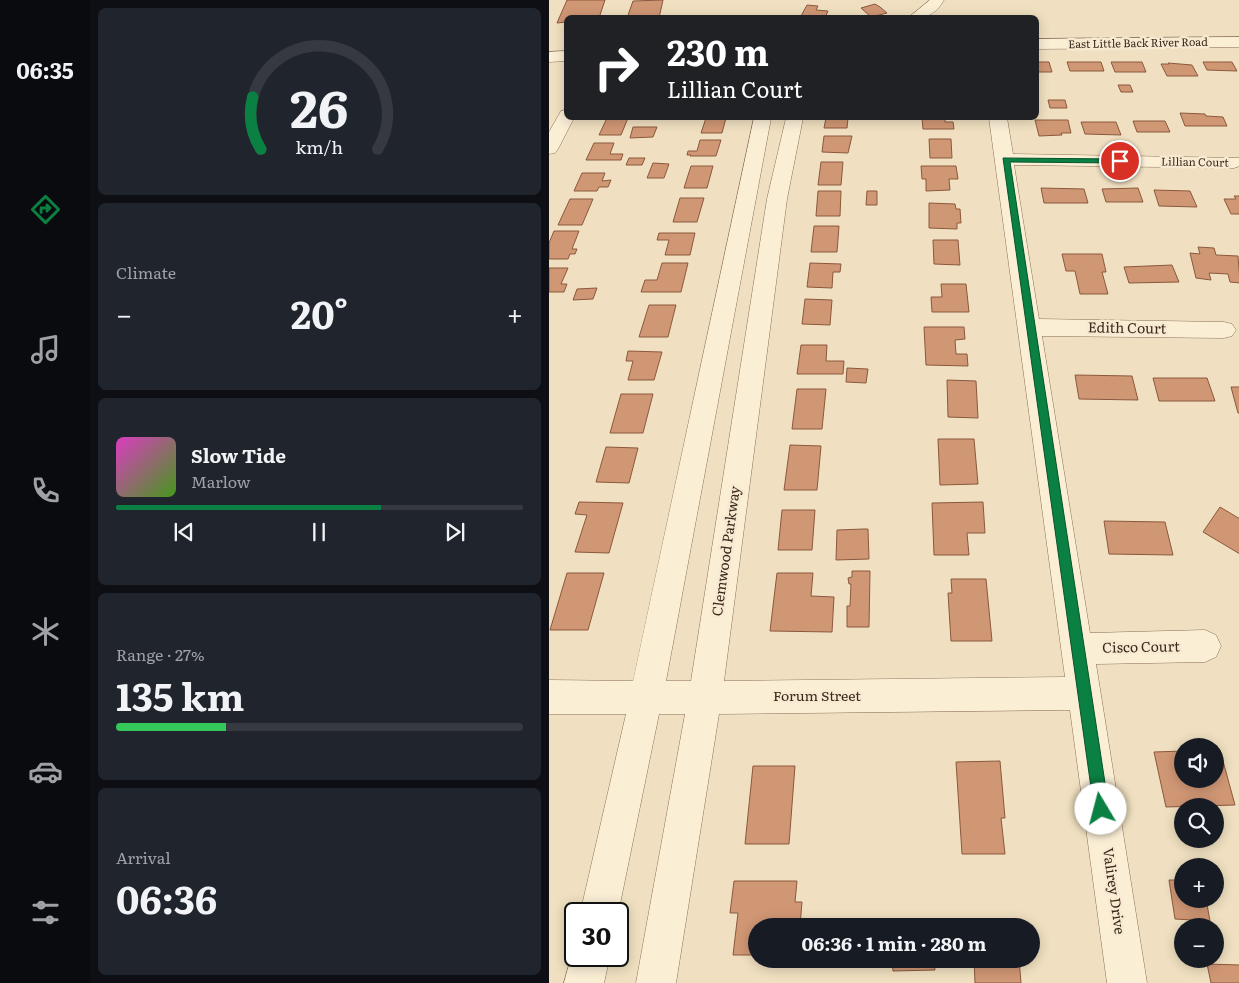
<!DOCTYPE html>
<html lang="en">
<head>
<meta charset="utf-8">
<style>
	body { margin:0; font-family:Literata,serif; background:#20242c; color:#f1f3f6; height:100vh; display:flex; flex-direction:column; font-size:19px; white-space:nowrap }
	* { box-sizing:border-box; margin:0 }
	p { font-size:16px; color:#9ea1a6 }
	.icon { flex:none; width:28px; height:28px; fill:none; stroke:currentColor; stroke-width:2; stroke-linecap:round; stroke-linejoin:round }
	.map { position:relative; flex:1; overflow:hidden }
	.sheet { display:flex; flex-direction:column; gap:8px; padding:8px; background:#0d0f14; width:459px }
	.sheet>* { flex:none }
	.guide { position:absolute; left:15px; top:15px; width:475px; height:105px; border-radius:8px; box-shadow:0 2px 12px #0003; background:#202124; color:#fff; overflow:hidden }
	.tools { position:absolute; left:625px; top:738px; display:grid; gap:10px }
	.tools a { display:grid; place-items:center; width:50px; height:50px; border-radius:50%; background:#171b24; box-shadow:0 2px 12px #0003; font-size:25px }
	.speed { position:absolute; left:15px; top:902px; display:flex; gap:10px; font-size:25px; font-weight:700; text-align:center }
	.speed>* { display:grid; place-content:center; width:65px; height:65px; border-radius:50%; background:#171b24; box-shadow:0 2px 12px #0003; line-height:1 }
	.speed .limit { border:2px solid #111; border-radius:8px; background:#fff; color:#111 }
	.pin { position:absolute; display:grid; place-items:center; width:42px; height:42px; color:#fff; margin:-21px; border:2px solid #fff; border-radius:50%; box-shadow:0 1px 5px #0007 }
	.me { position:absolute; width:55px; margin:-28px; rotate:352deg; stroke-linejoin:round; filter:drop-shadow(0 0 4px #0008) }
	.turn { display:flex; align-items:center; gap:18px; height:105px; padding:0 20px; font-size:22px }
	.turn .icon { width:65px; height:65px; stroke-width:2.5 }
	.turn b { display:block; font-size:35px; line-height:42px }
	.big { font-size:38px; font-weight:700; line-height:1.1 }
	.sheet .widget { flex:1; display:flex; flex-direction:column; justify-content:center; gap:8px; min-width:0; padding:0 18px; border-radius:8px; background:#20242c }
	.sheet .dial { align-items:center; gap:0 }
	.dial svg { height:130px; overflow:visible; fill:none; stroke:#363941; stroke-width:7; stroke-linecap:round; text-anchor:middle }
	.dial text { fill:#f1f3f6; stroke:none }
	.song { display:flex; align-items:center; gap:15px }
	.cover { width:60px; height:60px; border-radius:8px; background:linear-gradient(135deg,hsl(310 70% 55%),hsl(100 70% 35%)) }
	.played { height:5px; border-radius:2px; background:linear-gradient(90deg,#0b8043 65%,#363941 65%) }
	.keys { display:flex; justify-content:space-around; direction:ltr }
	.heat { display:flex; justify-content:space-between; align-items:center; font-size:28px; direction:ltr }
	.charge { height:8px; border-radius:4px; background:linear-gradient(90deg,#34c759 27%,#363941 0) }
	.trip { position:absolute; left:199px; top:918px; width:292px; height:50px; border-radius:25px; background:#171b24; box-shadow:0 2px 12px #0003; font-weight:700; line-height:50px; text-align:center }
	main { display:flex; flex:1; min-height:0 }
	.menu { display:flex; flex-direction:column; width:90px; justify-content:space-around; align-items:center; background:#090b0e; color:#9ea1a6 }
	.menu .icon { width:35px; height:35px }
	.menu .current { color:#0b8043 }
	.menu b { font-size:22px; color:#f1f3f6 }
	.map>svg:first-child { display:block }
	.building { fill:#d09775; stroke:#8b583c }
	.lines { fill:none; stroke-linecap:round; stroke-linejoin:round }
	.minor-casing { stroke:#8b7158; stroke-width:1 }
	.minor { fill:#faeed5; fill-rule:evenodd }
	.route { fill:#0b8043; stroke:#07532c }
	.labels { text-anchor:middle; stroke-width:5; stroke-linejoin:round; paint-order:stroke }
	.far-street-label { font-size:11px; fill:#3a291d; stroke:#f7ead1 }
	.street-label { font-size:14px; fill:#3a291d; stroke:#f7ead1 }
</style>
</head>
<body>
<main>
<nav class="menu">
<b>06:35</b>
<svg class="icon current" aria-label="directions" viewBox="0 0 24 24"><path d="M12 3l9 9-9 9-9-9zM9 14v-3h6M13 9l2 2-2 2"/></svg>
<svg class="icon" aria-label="music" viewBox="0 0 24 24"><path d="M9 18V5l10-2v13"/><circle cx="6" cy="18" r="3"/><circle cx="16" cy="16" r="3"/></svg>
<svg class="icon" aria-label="phone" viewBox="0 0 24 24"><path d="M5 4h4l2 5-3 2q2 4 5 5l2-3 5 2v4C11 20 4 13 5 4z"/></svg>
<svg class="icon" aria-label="climate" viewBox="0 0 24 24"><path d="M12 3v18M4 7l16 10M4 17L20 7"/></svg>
<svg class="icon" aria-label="car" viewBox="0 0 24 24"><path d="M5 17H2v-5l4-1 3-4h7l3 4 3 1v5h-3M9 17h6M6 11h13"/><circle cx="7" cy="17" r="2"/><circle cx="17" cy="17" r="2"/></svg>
<svg class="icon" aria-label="filters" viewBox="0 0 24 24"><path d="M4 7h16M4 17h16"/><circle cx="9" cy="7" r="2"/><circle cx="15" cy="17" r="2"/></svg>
</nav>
<section class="sheet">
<div class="widget dial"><svg viewBox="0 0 100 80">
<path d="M14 69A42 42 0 1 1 86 69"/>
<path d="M14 69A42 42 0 0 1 9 37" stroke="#0b8043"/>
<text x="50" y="56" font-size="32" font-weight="700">26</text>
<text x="50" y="72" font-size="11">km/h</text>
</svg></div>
<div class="widget"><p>Climate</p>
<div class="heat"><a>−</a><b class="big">20°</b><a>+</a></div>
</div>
<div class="widget">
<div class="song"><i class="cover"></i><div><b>Slow Tide</b><p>Marlow</p></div></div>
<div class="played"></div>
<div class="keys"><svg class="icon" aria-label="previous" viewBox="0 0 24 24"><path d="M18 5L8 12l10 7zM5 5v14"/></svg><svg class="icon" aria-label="pause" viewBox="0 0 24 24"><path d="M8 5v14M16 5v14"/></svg><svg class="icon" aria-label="next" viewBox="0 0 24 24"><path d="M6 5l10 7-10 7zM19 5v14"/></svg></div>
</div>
<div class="widget"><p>Range · 27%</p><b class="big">135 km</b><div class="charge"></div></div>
<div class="widget"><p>Arrival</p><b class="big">06:36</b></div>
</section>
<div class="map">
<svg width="691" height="983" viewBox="0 0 691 983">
	<rect width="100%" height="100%" fill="#f0e0c1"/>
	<g class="building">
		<path d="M18 0H56L50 18H18V22L8 23Z"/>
		<path d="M114 0 110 18H78L84 1Z"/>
		<path d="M326 4 331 7 338 13 322 17 312 8Z"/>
		<path d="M258 5 269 6 267 10 279 11 276 18 252 16Z"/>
		<path d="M488 62H500L503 72H488Z"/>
		<path d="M518 62H552L555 71H521Z"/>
		<path d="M562 62H593L597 72H566Z"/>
		<path d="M654 62H683L688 71 658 70Z"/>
		<path d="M619 63 643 65 649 76H618L612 64H620Z"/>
		<path d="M569 85H581L584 92H572Z"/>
		<path d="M499 100H516L518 108H501Z"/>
		<path d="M631 113 656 114 657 116 674 117 678 126H636Z"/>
		<path d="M58 118H79L72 135H50Z"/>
		<path d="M157 118H177L173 133H152Z"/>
		<path d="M277 118H299L298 128H275Z"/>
		<path d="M373 118H396V122H404L405 129H374Z"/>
		<path d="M486 120H519L522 133H512L513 135 490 136Z"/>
		<path d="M584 121H616L621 132H588Z"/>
		<path d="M532 122H567L572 135 536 134Z"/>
		<path d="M84 127H108L104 137 81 138Z"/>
		<path d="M275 136H303L299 153 273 152Z"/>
		<path d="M380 139H402L403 158H381Z"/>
		<path d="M151 140H172L167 156H141L142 155H138L139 151H148Z"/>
		<path d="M45 143H65L61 154H74L72 160H37Z"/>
		<path d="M80 158H96L93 165H77Z"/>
		<path d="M272 162H294L292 185H269Z"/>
		<path d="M104 163 120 164 115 178H98Z"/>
		<path d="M142 166H164L158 188H135Z"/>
		<path d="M372 166H407L409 179H400L401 190 377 191V179H373Z"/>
		<path d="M33 173H56L53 181 62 180 59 187H50L48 191H25Z"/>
		<path d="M492 188 535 189 539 203H495Z"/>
		<path d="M589 188 594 202H557L553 189Z"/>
		<path d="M605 190 641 191 648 207 610 206Z"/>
		<path d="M269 191H292L291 216H267Z"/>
		<path d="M318 191H328V205H317Z"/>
		<path d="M685 196H691V214H682L675 199H687Z"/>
		<path d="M131 198H155L148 222H124Z"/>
		<path d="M21 199H44L33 225H9Z"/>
		<path d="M380 203 406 204 407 209H411L412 223H408V229L380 228Z"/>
		<path d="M265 226H290L288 252H262Z"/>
		<path d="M5 231H30L23 249H28L26 254H21L19 259H0V243Z"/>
		<path d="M110 233H146L141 255H116L120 240H108Z"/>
		<path d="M384 240H409L411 265 385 264Z"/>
		<path d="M649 247 665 248 667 255 689 256 691 283 681 282 679 274 660 273 662 280 647 278 641 253 651 254Z"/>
		<path d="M513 254H553L557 272H553L559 294H531L526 271H517Z"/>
		<path d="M113 263H139L132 292H92L96 280H108Z"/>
		<path d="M261 263 292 264 291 272H284L283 288 258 287Z"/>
		<path d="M623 265 630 282 580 283 575 267Z"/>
		<path d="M0 268H19L12 284H18L15 292H0Z"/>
		<path d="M392 284H417L420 312H383L382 297H393Z"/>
		<path d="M48 288 44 299 24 300 28 289Z"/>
		<path d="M256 299 283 300 281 325 253 324Z"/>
		<path d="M100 305H127L119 337H90Z"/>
		<path d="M375 327H415L416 339 406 340 407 354H418L419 366 377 365Z"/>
		<path d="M252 345H278L277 361H295L294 374H248Z"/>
		<path d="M79 351 113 352 105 380H79L84 361H77Z"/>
		<path d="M298 368 319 369 317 383 297 382Z"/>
		<path d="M526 375 583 376 589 400 530 399Z"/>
		<path d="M604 378H658L666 401H610Z"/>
		<path d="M398 380 427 381 429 418 399 417Z"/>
		<path d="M682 387H691V413H689Z"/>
		<path d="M248 389H277L273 429H243Z"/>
		<path d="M72 394H104L94 433H61Z"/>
		<path d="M389 439H425L429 484 391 485Z"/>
		<path d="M241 445 272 446 268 490H235Z"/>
		<path d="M57 447 89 448 80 483 47 482Z"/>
		<path d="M30 502 74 503 60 553 26 552 38 515 26 514Z"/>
		<path d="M434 502 436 533H418L420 555H385L383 503Z"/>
		<path d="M671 507 691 519V554L654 532Z"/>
		<path d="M233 510H266L263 550H229Z"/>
		<path d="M555 521 616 522 624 555 560 554Z"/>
		<path d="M315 529H319L320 559 287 560 288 530Z"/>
		<path d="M303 571H321L320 627H298V606H301L302 584H300L299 578 303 577Z"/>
		<path d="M18 573H55L39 630H1Z"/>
		<path d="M228 573H264L262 596 285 597 283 632 221 631Z"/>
		<path d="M402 579H437L443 641H402L399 593H403Z"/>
		<path d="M666 750H671L686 805 617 807 605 752 634 751V779H666Z"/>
		<path d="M451 761 456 818H452L456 854H413L407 762Z"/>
		<path d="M204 766H246L240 844H196Z"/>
		<path d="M620 880H634V899H657L661 921 626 919Z"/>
		<path d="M185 881H248L246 902H253L251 926H208V955H184L189 913H181Z"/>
		<path d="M383 922 384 926H343V923Z"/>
		<path d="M343 959H385L386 970 344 971Z"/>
		<path d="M425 959H470L472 983H426Z"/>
		<path d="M658 964 691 965V983H662Z"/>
	</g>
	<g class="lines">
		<g class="minor-casing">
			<g id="minor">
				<path d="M381 0H395C386 16 376 18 359 18Z"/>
				<path d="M691 37V47L488 49V39Z"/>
				<path d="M18 51V61L0 62V52Z"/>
				<path d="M18 110V118H25L9 149 6 153 0 154V132L12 111Z"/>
				<path d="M205 118H222L117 681H142L218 199 237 118H254L238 199 175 681 516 677 440 118H458L464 154 691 158V166L685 168 465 165 490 319 675 322 683 324 687 330 683 336 675 338 493 336 541 633 656 630 667 635 672 646 667 657 656 662 547 664 598 983H558L521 710 170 714 127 983H87L136 714H110L69 914V916V914H31L77 714H0V680L84 681Z"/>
				<path d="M26 943V956H61L55 983H15Z"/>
			</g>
		</g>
		<use href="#minor" class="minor"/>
	</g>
	<path class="route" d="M454 158 571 159 575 161 571 163 461 162 560 809 558 814 552 816 547 814 545 809Z"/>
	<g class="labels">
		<g class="far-street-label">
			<text transform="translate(589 43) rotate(-1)" y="4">East Little Back River Road</text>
			<text transform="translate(646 162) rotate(1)" y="4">Lillian Court</text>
		</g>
		<g class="street-label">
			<text transform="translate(578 328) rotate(1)" y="5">Edith Court</text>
			<text transform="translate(177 551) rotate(-82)" y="5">Clemwood Parkway</text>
			<text transform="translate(592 647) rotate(-1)" y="5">Cisco Court</text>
			<text x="268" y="701">Forum Street</text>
			<text transform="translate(565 891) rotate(82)" y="5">Valirey Drive</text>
		</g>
	</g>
</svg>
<div class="tools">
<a><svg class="icon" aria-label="sound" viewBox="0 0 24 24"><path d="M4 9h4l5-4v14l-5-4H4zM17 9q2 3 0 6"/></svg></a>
<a><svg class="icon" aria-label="search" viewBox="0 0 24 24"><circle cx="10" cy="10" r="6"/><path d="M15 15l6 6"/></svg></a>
<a>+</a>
<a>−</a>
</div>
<div class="speed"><div class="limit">30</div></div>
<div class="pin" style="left:571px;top:161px;background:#d93025"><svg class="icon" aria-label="arrive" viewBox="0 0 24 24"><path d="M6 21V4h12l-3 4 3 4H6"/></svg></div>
<svg class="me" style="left:552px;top:809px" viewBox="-20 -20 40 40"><circle r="19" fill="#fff"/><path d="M0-13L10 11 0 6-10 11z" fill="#0b8043"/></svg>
<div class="trip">06:36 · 1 min · 280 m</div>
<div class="guide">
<div class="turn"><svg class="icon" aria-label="right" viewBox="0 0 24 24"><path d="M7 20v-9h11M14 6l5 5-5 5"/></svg><div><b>230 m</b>Lillian Court</div></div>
</div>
</div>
</main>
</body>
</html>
